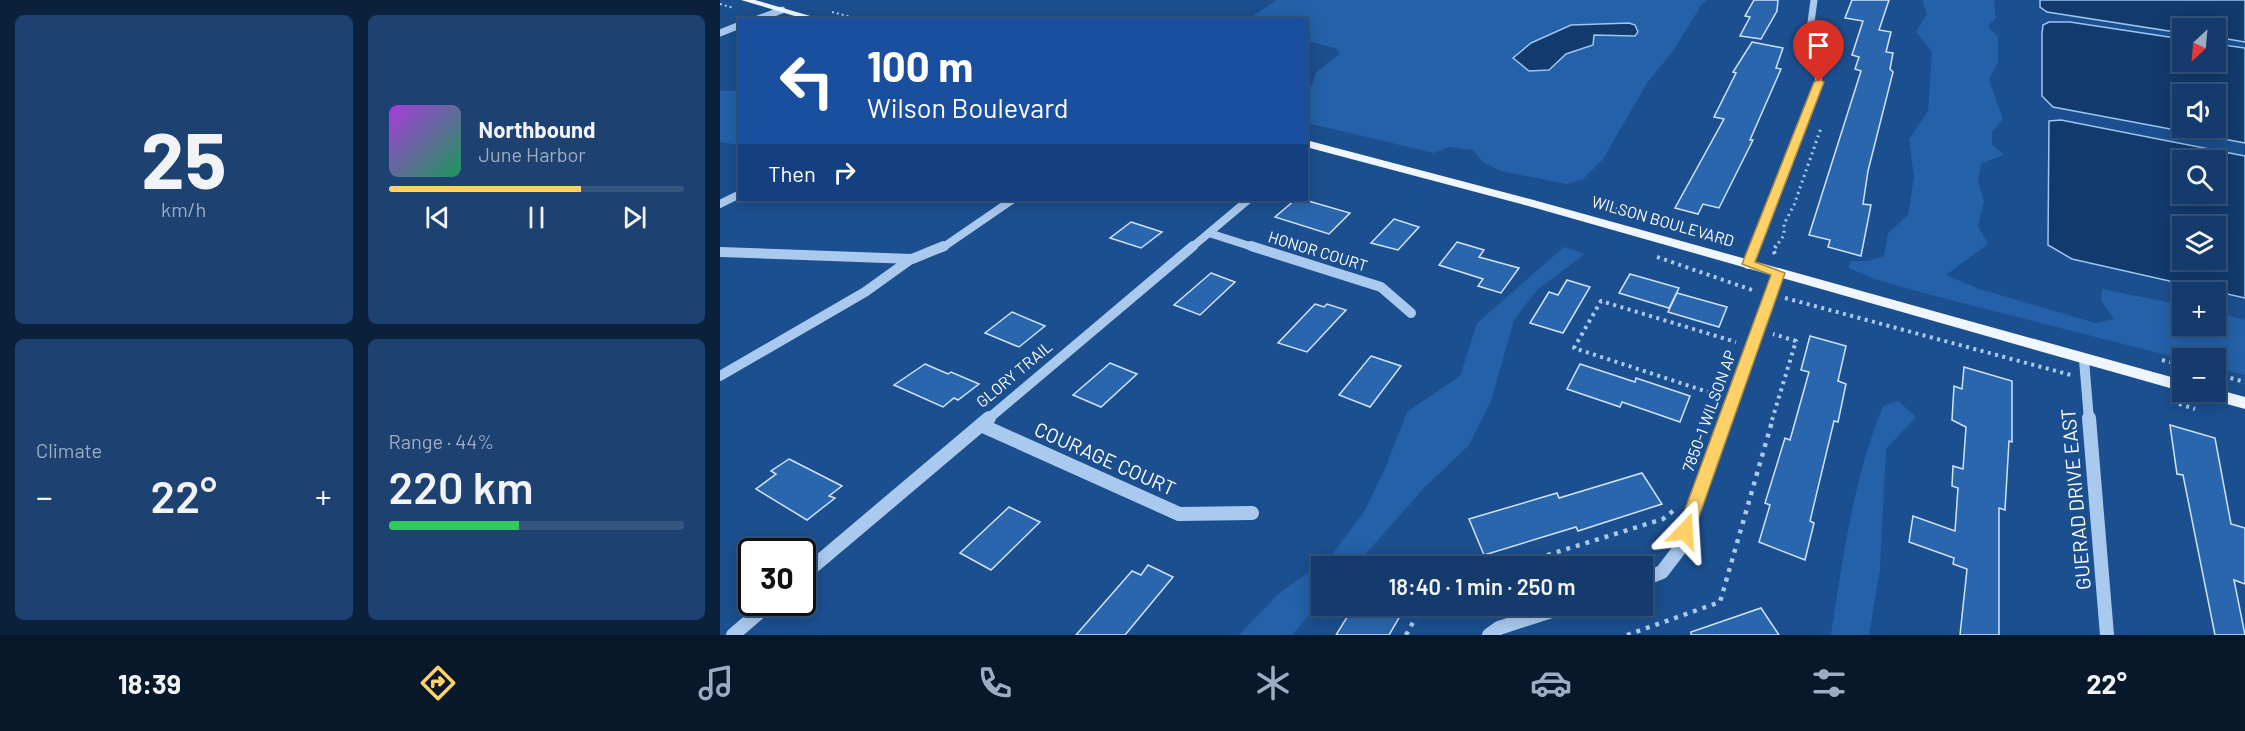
<!DOCTYPE html>
<html lang="en">
<head>
<meta charset="utf-8">
<style>
	body { margin:0; font-family:Barlow,sans-serif; background:#1d4271; color:#f1f3f6; height:100vh; display:flex; flex-direction:column; font-size:22px; white-space:nowrap }
	* { box-sizing:border-box; margin:0 }
	p { font-size:20px; color:#9dadc1 }
	.icon { flex:none; width:33px; height:33px; fill:none; stroke:currentColor; stroke-width:2; stroke-linecap:round; stroke-linejoin:round }
	.map { position:relative; flex:1; overflow:hidden }
	.sheet { display:flex; flex-direction:column; gap:15px; padding:15px; background:#0b203b; width:720px }
	.sheet>* { flex:none }
	.top-card { position:absolute; left:18px; top:18px; width:570px; height:183px; border-radius:0px; box-shadow:0 3px 15px #0003,0 0 0 2px #33557e; background:#1a4fa0; color:#fff; overflow:hidden }
	.needle { width:39px; rotate:206deg }
	.buttons { position:absolute; left:1452px; top:18px; display:grid; gap:12px }
	.buttons a { display:grid; place-items:center; width:54px; height:54px; border-radius:0px; background:#143b6b; box-shadow:0 3px 15px #0003,0 0 0 2px #33557e; font-size:30px }
	.speed { position:absolute; left:18px; top:538px; display:flex; gap:12px; font-size:30px; font-weight:700; text-align:center }
	.speed>* { display:grid; place-content:center; width:78px; height:78px; border-radius:50%; background:#143b6b; box-shadow:0 3px 15px #0003,0 0 0 2px #33557e; line-height:1 }
	.speed .limit { border:3px solid #111; border-radius:9px; background:#fff; color:#111 }
	.pin { position:absolute; display:grid; place-items:center; width:51px; height:51px; color:#fff; margin:-62px -26px; border-radius:50% 50% 50% 0; rotate:-45deg; box-shadow:0 0 6px #0007 }
	.pin .icon { rotate:45deg }
	.me { position:absolute; width:66px; margin:-33px; rotate:20deg; stroke-linejoin:round; filter:drop-shadow(0 0 4px #0008) }
	.turn { display:flex; align-items:center; gap:21px; height:126px; padding:0 30px; font-size:27px }
	.turn .icon { width:78px; height:78px; stroke-width:2.5 }
	.turn b { display:block; font-size:42px; line-height:51px }
	.then { display:flex; align-items:center; height:57px; padding:0 30px; background:#0003; gap:12px; font-size:22px }
	.big { font-size:45px; font-weight:600; line-height:1.1 }
	.sheet .widget { flex:1; display:flex; flex-direction:column; justify-content:center; gap:9px; min-width:0; padding:0 21px; border-radius:9px; background:#1d4271 }
	.sheet .dial { align-items:center; gap:0 }
	.dial b { font-size:78px; line-height:1 }
	.song { display:flex; align-items:center; gap:18px }
	.cover { width:72px; height:72px; border-radius:9px; background:linear-gradient(135deg,hsl(280 70% 55%),hsl(150 70% 35%)) }
	.played { height:6px; border-radius:3px; background:linear-gradient(90deg,#ffd166 65%,#33557e 65%) }
	.keys { display:flex; justify-content:space-around; direction:ltr }
	.heat { display:flex; justify-content:space-between; align-items:center; font-size:33px; direction:ltr }
	.charge { height:9px; border-radius:4px; background:linear-gradient(90deg,#34c759 44%,#33557e 0) }
	.sheet .tiles { flex:1; display:grid; gap:15px; grid-template-columns:repeat(2,1fr) }
	.trip { position:absolute; left:591px; top:556px; width:342px; height:60px; border-radius:0px; background:#143b6b; box-shadow:0 3px 15px #0003,0 0 0 2px #33557e; font-weight:600; line-height:60px; text-align:center }
	.menu { display:flex; height:96px; justify-content:space-around; align-items:center; background:#08182b; color:#9dadc1 }
	.menu .icon { width:42px; height:42px }
	.menu .on { color:#ffd166 }
	.menu b { font-size:27px; color:#f1f3f6 }
	main { display:flex; flex:1; min-height:0 }
	.map>svg:first-child { display:block }
	.green { fill:#2461a8 }
	.water { fill:#123a6d; stroke:#9cc4f0; stroke-width:1.5; fill-rule:evenodd }
	.building { fill:#2a66ad; stroke:#cfe3fa; stroke-width:1.5 }
	.lines { fill:none; stroke-linecap:round; stroke-linejoin:round }
	.path-far3 { stroke:#a9c9ee; stroke-width:2; stroke-dasharray:2 3; stroke-linecap:butt }
	.path-far2 { stroke:#a9c9ee; stroke-width:3; stroke-dasharray:2 4; stroke-linecap:butt }
	.path-far1 { stroke:#a9c9ee; stroke-width:4; stroke-dasharray:3 4.5; stroke-linecap:butt }
	.path { stroke:#a9c9ee; stroke-width:4.5; stroke-dasharray:4 6; stroke-linecap:butt }
	.minor-far3 { stroke:#a9c9ee; stroke-width:7 }
	.minor-far2 { stroke:#a9c9ee; stroke-width:8 }
	.minor-far1 { stroke:#a9c9ee; stroke-width:10 }
	.minor { stroke:#a9c9ee; stroke-width:14 }
	.major { fill:#f0f6ff; fill-rule:evenodd }
	.route { fill:#ffd166; stroke:#a68842; stroke-width:1.5 }
	.labels { text-anchor:middle; stroke-width:6; stroke-linejoin:round; paint-order:stroke }
	.street-label { font-size:16px; fill:#fff; stroke:#1b4f8f }
	.near-street-label { font-size:20px; fill:#fff; stroke:#1b4f8f }
</style>
</head>
<body>
<main>
<section class="sheet">
<div class="tiles">
<div class="widget dial"><b>25</b><p>km/h</p></div>
<div class="widget">
<div class="song"><i class="cover"></i><div><b>Northbound</b><p>June Harbor</p></div></div>
<div class="played"></div>
<div class="keys"><svg class="icon" aria-label="previous" viewBox="0 0 24 24"><path d="M18 5L8 12l10 7zM5 5v14"/></svg><svg class="icon" aria-label="pause" viewBox="0 0 24 24"><path d="M8 5v14M16 5v14"/></svg><svg class="icon" aria-label="next" viewBox="0 0 24 24"><path d="M6 5l10 7-10 7zM19 5v14"/></svg></div>
</div>
<div class="widget"><p>Climate</p>
<div class="heat"><a>−</a><b class="big">22°</b><a>+</a></div>
</div>
<div class="widget"><p>Range · 44%</p><b class="big">220 km</b><div class="charge"></div></div>
</div>
</section>
<div class="map">
<svg width="1525" height="635" viewBox="0 0 1525 635">
	<rect width="100%" height="100%" fill="#1b4f8f"/>
	<g class="green">
		<path d="M557 0H988L982 4 953 51 927 83 883 159 862 180 846 184 781 171 763 162 753 150 728 147 714 153 587 123V90L592 85 596 73 620 53 615 48 587 41 586 20H527Z"/>
		<path d="M1202 0H1274L1276 18 1268 26 1278 37V62L1269 80 1283 119 1272 132V144L1284 155 1261 164 1258 182 1264 201 1258 226 1268 244 1226 275 1259 289 1376 323 1394 319 1381 301 1382 289 1462 305V326H1496V313L1525 320V375L1496 368V358L1462 359 1192 290 1152 278 1129 268 1130 261H1148L1164 256 1168 233 1188 215 1194 177 1189 139 1208 111 1212 52 1196 32 1207 14Z"/>
		<path d="M0 91H19V145L0 142Z"/>
		<path d="M844 247 865 254 817 290 794 320 771 401 748 446 705 487 634 567H602L601 601 572 635H519L558 594 610 557 644 512 666 466 687 412 740 376 757 323Z"/>
		<path d="M1178 401 1196 417 1166 449 1160 569 1149 635H1111C1123 557 1133 480 1163 406Z"/>
	</g>
	<g class="water">
		<path d="M1320 0H1525V42L1496 37V28H1462V33L1327 12 1320 7Z"/>
		<path d="M1329 22H1350L1462 39V62H1496V44L1525 48V143L1333 107 1322 96V34L1323 25ZM1462 94H1496V128H1462Z"/>
		<path d="M909 23 915 25 918 32 915 36 874 35 873 45 846 54 829 70 809 71 793 58 811 43 851 25Z"/>
		<path d="M1341 120 1525 156V298L1352 259 1328 245 1329 121ZM1462 160H1496V194H1462ZM1496 226V260H1462V226Z"/>
	</g>
	<g class="building">
		<path d="M1034 0H1058L1057 11 1041 39 1020 36 1030 17 1025 16Z"/>
		<path d="M1132 0H1169L1159 30 1171 32 1166 52 1173 53 1170 69 1173 72 1148 171 1143 204 1151 205 1141 256 1108 247 1110 240 1089 235 1141 71 1135 69 1139 57 1132 55 1143 21 1125 18Z"/>
		<path d="M1032 42 1063 48 1056 68 1061 69 1030 140H1033L999 208 983 204 978 214 955 208 1004 119 994 117 1016 73 1013 72Z"/>
		<path d="M575 200H585L630 213 609 234 555 217Z"/>
		<path d="M674 219 699 227 678 250 651 243Z"/>
		<path d="M411 222 442 232 421 248 390 238Z"/>
		<path d="M737 242 764 250 759 257 799 268 781 293 758 286 763 279 719 265Z"/>
		<path d="M491 273 515 282 480 315 454 305Z"/>
		<path d="M910 274 959 288 949 308 899 293Z"/>
		<path d="M847 280 870 287 843 333 810 323 829 292 838 295Z"/>
		<path d="M957 293 1007 307 999 327 948 312Z"/>
		<path d="M595 304 604 307 607 304 626 310 587 352 558 343Z"/>
		<path d="M292 312 325 326 299 347 265 333Z"/>
		<path d="M1090 336 1126 346 1118 381 1126 384 1118 422 1114 421 1090 521 1094 523 1085 560 1039 542 1050 505 1045 503 1065 438 1070 440 1089 372 1081 370Z"/>
		<path d="M651 356 681 366 650 407 619 395Z"/>
		<path d="M390 363 417 374 381 407 353 395Z"/>
		<path d="M205 364 228 374 231 372 259 384 238 400 234 398 223 407 174 385Z"/>
		<path d="M860 364 915 382 916 378 970 396 960 422 902 402 900 407 847 389Z"/>
		<path d="M1244 367 1292 381V442L1289 441 1285 510 1279 508V635H1240L1247 569 1233 564 1234 558 1189 542 1193 516 1235 531 1238 488 1232 486 1233 466 1243 469 1246 427 1232 420 1234 386 1242 389Z"/>
		<path d="M1450 425 1495 438 1511 524 1525 528V584L1514 580 1525 635H1495L1463 475 1457 474Z"/>
		<path d="M69 459 122 486 109 496 115 498 87 520 36 489 56 474 51 471Z"/>
		<path d="M922 473 942 504 858 531 856 527 764 555 749 519 837 493 839 498Z"/>
		<path d="M289 507 320 522 271 570 240 553Z"/>
		<path d="M428 565 453 577 405 635H356L412 571 421 575Z"/>
		<path d="M634 606H686L669 635H616Z"/>
		<path d="M1041 608 1059 635H971V632Z"/>
	</g>
	<g class="lines">
		<g class="path-far3">
			<path d="M0 4 14 8"/>
			<path d="M112 12 143 20"/>
		</g>
		<g class="path-far2">
			<path d="M890 207 911 213"/>
			<path d="M1055 248 1064 235V224L1074 205 1101 128"/>
		</g>
		<g class="path-far1">
			<path d="M1055 254 1053 250 1056 246"/>
			<path d="M937 257 1035 291"/>
			<path d="M1065 298 1351 375"/>
			<path d="M1442 360 1462 365"/>
			<path d="M1496 374 1525 382"/>
			<path d="M997 395 854 348 881 301 1016 342"/>
			<path d="M1459 404 1475 409"/>
			<path d="M1052 420 1076 341 1053 334"/>
		</g>
		<g class="path">
			<path d="M789 567 943 519 953 511"/>
			<path d="M686 635 702 606"/>
			<path d="M907 635 1000 602 1053 418"/>
		</g>
		<g class="minor-far3">
			<path d="M35 20 62 10"/>
			<path d="M0 33 20 25"/>
			<path d="M1088 110 1099 82 1090 30 1094 0"/>
		</g>
		<g class="minor-far2">
			<path d="M0 204 20 194"/>
			<path d="M489 233 536 248"/>
			<path d="M222 248 292 200"/>
			<path d="M471 248 528 200"/>
			<path d="M1034 248 1089 109"/>
		</g>
		<g class="minor-far1">
			<path d="M531 246 661 287 691 313"/>
			<path d="M0 252 192 259 224 246"/>
			<path d="M1028 264 1035 246"/>
			<path d="M1364 360 1369 420"/>
			<path d="M0 376 145 292 191 259"/>
			<path d="M267 420 473 246"/>
			<path d="M1005 420 1058 273"/>
		</g>
		<g class="minor">
			<path d="M1369 418 1387 635"/>
			<path d="M261 425 459 514 532 513"/>
			<path d="M82 576 269 418"/>
			<path d="M922 580 942 572 958 551 1006 418"/>
			<path d="M13 635 50 603"/>
			<path d="M769 635 779 628 847 606"/>
		</g>
		<g class="major">
			<path d="M21 0H35L104 20H88Z"/>
			<path d="M586 140 810 199 1462 380 1464 392 801 204 586 147Z"/>
			<path d="M1496 389 1525 397V409L1478 396 1476 392H1496Z"/>
		</g>
	</g>
	<path class="route" d="M1099 79 1104 82 1035 262 1065 273 974 531 972 536 965 538 959 536 957 531 1051 275 1022 264 1094 82Z"/>
	<g class="labels">
		<g class="street-label">
			<text transform="translate(943 221) rotate(16)" y="6">WILSON BOULEVARD</text>
			<text transform="translate(598 251) rotate(17)" y="6">HONOR COURT</text>
			<text transform="translate(294 374) rotate(-40)" y="6">GLORY TRAIL</text>
			<text transform="translate(989 411) rotate(-70)" y="6">7850-1 WILSON AP</text>
		</g>
		<g class="near-street-label">
			<text transform="translate(385 459) rotate(24)" y="7">COURAGE COURT</text>
			<text transform="translate(1356 499) rotate(-95)" y="7">GUERAD DRIVE EAST</text>
		</g>
	</g>
</svg>
<div class="buttons">
<a><svg class="needle" viewBox="-14 -14 28 28"><path d="M0-13l5 13h-10z" fill="#e53935"/><path d="M0 13l5-13h-10z" fill="#9dadc1"/></svg></a>
<a><svg class="icon" aria-label="sound" viewBox="0 0 24 24"><path d="M4 9h4l5-4v14l-5-4H4zM17 9q2 3 0 6"/></svg></a>
<a><svg class="icon" aria-label="search" viewBox="0 0 24 24"><circle cx="10" cy="10" r="6"/><path d="M15 15l6 6"/></svg></a>
<a><svg class="icon" aria-label="layers" viewBox="0 0 24 24"><path d="M12 4l9 5-9 5-9-5zM3 14l9 5 9-5"/></svg></a>
<a>+</a>
<a>−</a>
</div>
<div class="speed"><div class="limit">30</div></div>
<div class="pin" style="left:1099px;top:82px;background:#d93025"><svg class="icon" aria-label="arrive" viewBox="0 0 24 24"><path d="M6 21V4h12l-3 4 3 4H6"/></svg></div>
<svg class="me" style="left:965px;top:531px" viewBox="-20 -20 40 40"><path d="M0-17L14 15 0 8-14 15z" fill="#ffd166" stroke="#fff" stroke-width="4"/></svg>
<div class="trip">18:40 · 1 min · 250 m</div>
<div class="top-card">
<div class="turn"><svg class="icon" aria-label="left" viewBox="0 0 24 24"><path d="M17 20v-9H6M10 6l-5 5 5 5"/></svg><div><b>100 m</b>Wilson Boulevard</div></div>
<div class="then">Then<svg class="icon" aria-label="right" viewBox="0 0 24 24"><path d="M7 20v-9h11M14 6l5 5-5 5"/></svg></div>
</div>
</div>
</main>
<nav class="menu">
<b>18:39</b>
<svg class="icon on" aria-label="directions" viewBox="0 0 24 24"><path d="M12 3l9 9-9 9-9-9zM9 14v-3h6M13 9l2 2-2 2"/></svg>
<svg class="icon" aria-label="music" viewBox="0 0 24 24"><path d="M9 18V5l10-2v13"/><circle cx="6" cy="18" r="3"/><circle cx="16" cy="16" r="3"/></svg>
<svg class="icon" aria-label="phone" viewBox="0 0 24 24"><path d="M5 4h4l2 5-3 2q2 4 5 5l2-3 5 2v4C11 20 4 13 5 4z"/></svg>
<svg class="icon" aria-label="climate" viewBox="0 0 24 24"><path d="M12 3v18M4 7l16 10M4 17L20 7"/></svg>
<svg class="icon" aria-label="car" viewBox="0 0 24 24"><path d="M5 17H2v-5l4-1 3-4h7l3 4 3 1v5h-3M9 17h6M6 11h13"/><circle cx="7" cy="17" r="2"/><circle cx="17" cy="17" r="2"/></svg>
<svg class="icon" aria-label="filters" viewBox="0 0 24 24"><path d="M4 7h16M4 17h16"/><circle cx="9" cy="7" r="2"/><circle cx="15" cy="17" r="2"/></svg>
<b>22°</b>
</nav>
</body>
</html>
